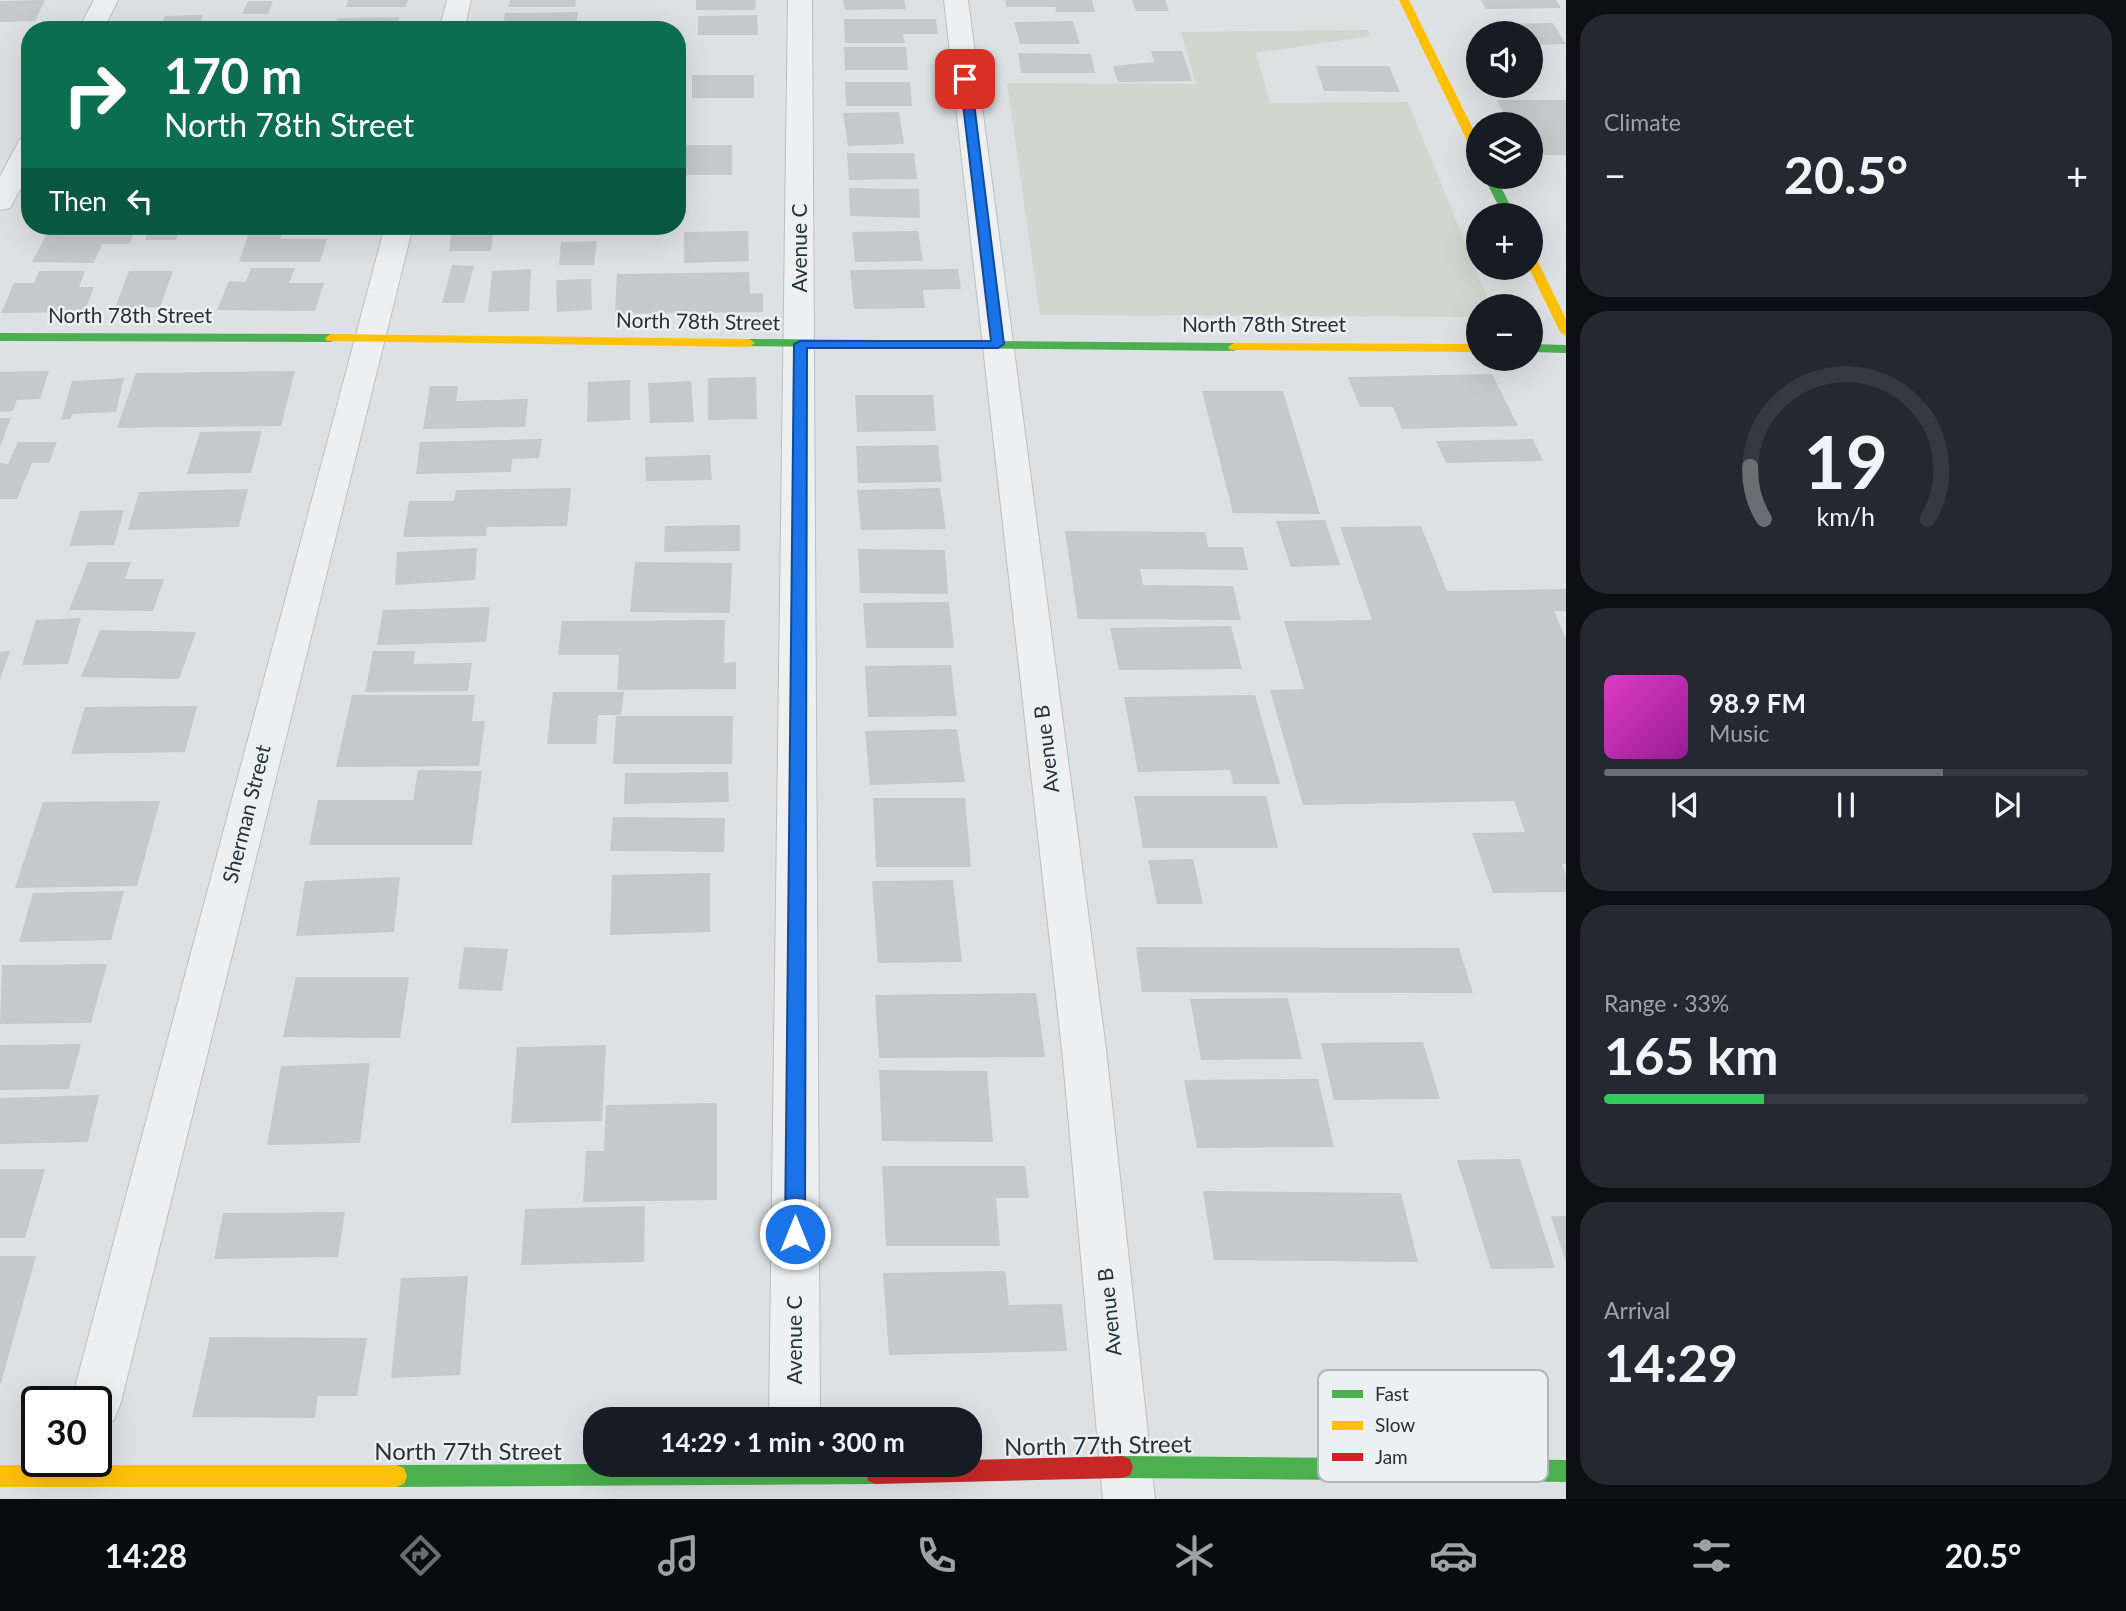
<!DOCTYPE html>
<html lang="en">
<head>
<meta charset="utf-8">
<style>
	body { margin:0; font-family:Lato,sans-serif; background:#242831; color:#f1f3f6; height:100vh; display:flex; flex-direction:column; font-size:26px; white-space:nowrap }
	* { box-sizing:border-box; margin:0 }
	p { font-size:23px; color:#9ea1a6 }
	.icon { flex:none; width:38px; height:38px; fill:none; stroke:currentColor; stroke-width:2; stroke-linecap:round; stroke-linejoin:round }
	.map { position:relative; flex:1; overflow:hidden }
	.drawer { display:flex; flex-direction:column; gap:14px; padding:14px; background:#0d0f14; width:560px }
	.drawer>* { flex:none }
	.top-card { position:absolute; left:21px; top:21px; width:665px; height:214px; border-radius:28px; box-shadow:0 7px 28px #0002; background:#0b6e4f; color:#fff; overflow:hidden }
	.fabs { position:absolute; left:1466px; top:21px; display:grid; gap:14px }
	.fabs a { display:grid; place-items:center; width:77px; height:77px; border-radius:50%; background:#171b24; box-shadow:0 7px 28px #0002; font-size:35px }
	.speed { position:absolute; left:21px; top:1386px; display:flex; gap:14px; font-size:35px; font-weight:700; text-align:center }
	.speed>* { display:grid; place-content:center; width:91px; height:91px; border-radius:50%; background:#171b24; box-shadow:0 7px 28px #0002; line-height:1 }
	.speed .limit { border:4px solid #111; border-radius:10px; background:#fff; color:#111 }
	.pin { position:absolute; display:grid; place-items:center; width:60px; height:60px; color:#fff; margin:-30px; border-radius:14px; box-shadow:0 4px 10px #0006 }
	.me { position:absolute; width:77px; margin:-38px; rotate:0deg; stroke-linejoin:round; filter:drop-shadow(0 0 5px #0008) }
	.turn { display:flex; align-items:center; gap:24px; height:147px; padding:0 28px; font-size:32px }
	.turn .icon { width:91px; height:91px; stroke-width:2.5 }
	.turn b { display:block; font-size:49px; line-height:60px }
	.then { display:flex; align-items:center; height:66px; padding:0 28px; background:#0003; gap:14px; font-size:26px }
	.big { font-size:52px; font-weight:700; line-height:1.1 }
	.drawer .card { flex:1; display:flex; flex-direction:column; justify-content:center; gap:10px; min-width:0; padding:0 24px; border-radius:28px; background:#242831 }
	.drawer .dial { align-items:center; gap:0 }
	.dial svg { height:182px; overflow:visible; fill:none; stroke:#363941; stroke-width:7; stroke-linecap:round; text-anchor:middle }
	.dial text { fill:#f1f3f6; stroke:none }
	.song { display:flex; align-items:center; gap:21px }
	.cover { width:84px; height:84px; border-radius:10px; background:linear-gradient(135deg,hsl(310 70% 55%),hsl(300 70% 35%)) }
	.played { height:7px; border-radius:4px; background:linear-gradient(90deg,#676f75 70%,#363941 70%) }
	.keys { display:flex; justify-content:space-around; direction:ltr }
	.heat { display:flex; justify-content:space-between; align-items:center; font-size:38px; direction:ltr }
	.charge { height:10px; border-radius:5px; background:linear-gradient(90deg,#34c759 33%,#363941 0) }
	.trip { position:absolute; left:583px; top:1407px; width:399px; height:70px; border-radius:28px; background:#171b24; box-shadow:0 7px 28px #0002; font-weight:700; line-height:70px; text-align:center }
	.tab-bar { display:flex; height:112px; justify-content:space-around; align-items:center; background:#090b0e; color:#9ea1a6 }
	.tab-bar .icon { width:49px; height:49px }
	.tab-bar .selected { color:#676f75 }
	.tab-bar b { font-size:32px; color:#f1f3f6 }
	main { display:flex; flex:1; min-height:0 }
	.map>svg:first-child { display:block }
	.green { fill:#d0d7cf }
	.building { fill:#c6c9cb }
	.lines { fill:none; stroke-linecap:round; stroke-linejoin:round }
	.street-casing { stroke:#bcbfc1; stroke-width:2 }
	.street { fill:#edeff0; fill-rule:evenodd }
	.fast { fill:#4caf50; fill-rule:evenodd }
	.slow { fill:#ffc107; fill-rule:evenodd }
	.jam { fill:#c62828; fill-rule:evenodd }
	.route { fill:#1a73e8; stroke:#114b97; stroke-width:2 }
	.labels { text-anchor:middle; stroke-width:5; stroke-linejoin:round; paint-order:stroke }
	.street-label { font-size:21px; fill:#27313a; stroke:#ebf0f3 }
	.near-street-label { font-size:24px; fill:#27313a; stroke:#ebf0f3 }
	.key { fill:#ebf0f3; stroke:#b0b7bc; stroke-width:2 }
	.key-label { font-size:19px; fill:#27313a }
</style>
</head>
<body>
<main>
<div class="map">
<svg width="1566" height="1499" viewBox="0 0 1566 1499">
	<rect width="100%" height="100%" fill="#dee1e3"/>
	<path class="green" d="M1369 30 1370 36 1256 53 1270 103 1408 102 1491 306H1479V317L1040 315 1007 83 1196 84 1181 32Z"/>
	<g class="building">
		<path d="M45 0 35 21 0 22V1Z"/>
		<path d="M348 0H408L406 7H346Z"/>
		<path d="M510 0H576L575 7H508Z"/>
		<path d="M696 0H756L755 10H696Z"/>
		<path d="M843 0H904L906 9 845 10Z"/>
		<path d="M1005 0H1092L1095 12H1056L1055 7H1007Z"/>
		<path d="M1132 0H1165L1169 11H1136Z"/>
		<path d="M1481 0H1556L1561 8 1486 9Z"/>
		<path d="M248 1H273L268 14H242Z"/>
		<path d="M578 12 576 26H503L505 13Z"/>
		<path d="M203 15 199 30H156L157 26H161L165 16Z"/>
		<path d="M757 15 758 35H698V16Z"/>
		<path d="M399 17 396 30H334L337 18Z"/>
		<path d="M844 19H936L938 34H903L905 43H845Z"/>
		<path d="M1073 21 1080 44H1020L1014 22Z"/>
		<path d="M1553 23 1566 44 1531 45V33H1504L1498 24Z"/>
		<path d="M637 25 673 26 672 30H636Z"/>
		<path d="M844 47H906L908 70H845Z"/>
		<path d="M1151 51H1182L1192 81 1118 82 1113 66 1154 62Z"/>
		<path d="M1018 53 1091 54 1095 73H1021Z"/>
		<path d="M1316 66H1389L1400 92 1324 91Z"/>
		<rect x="692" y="75" width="62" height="23"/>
		<path d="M845 82H910L912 106H846Z"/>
		<path d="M1497 100H1566V155H1531V124H1509Z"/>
		<path d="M899 112 904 144 848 146 843 113Z"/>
		<rect x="677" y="145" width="55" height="30"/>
		<path d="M847 153H914L917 179 849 180Z"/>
		<path d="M849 188 919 189 920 218 850 216Z"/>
		<path d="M51 226H116L115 228H137L129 244H102L94 263 32 262Z"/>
		<path d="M151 226H181L176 240H145Z"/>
		<path d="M251 226H284L280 239H327L320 262H239Z"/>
		<path d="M452 226H494L491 251H449Z"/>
		<path d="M748 231 749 261 684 263V232Z"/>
		<path d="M918 231 923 261 855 262 852 232Z"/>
		<path d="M597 241 594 265H559L561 242Z"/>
		<path d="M452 265 474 266 464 303H442Z"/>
		<path d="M251 268H295L289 283H324L315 311 217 310 229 281 246 282Z"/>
		<path d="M531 269 529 311 488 312 492 271Z"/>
		<path d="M958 269 961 289 923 290 925 308 854 309 850 270Z"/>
		<path d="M39 271H85L79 287H94L84 312 1 313 14 283H34Z"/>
		<path d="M129 271H173L160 307 115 308Z"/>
		<path d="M749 272 750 294 763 293V312L615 314 617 274Z"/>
		<path d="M591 279 592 310 557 312 556 280Z"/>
		<path d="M49 371 40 399 17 400 13 411 0 412V372Z"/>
		<path d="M295 371 281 426 117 428 136 373Z"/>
		<path d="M1492 374 1518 426 1402 429 1393 407H1360L1348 377Z"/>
		<path d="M756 377 757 419 708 420V378Z"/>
		<path d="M124 378 116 412 72 414 70 419 61 420 72 381Z"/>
		<path d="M630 380V420L587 422 588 382Z"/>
		<path d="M691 381 694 422 650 423 648 383Z"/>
		<path d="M430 386H458L456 401 528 399 525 427 423 429Z"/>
		<path d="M1202 391H1283L1320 514 1233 513Z"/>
		<path d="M855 395H933L936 431 857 432Z"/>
		<path d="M0 418H11L0 447Z"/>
		<path d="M262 431 251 473 187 474 200 432Z"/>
		<path d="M542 439 539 458 512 459 511 472 416 474 420 442Z"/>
		<path d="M1533 439 1543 461 1446 463 1436 441Z"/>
		<path d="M18 442H57L49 463H32L17 499H0V463L8 464Z"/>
		<path d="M938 445 942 482 858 483 856 446Z"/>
		<path d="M710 455 712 480 646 481 645 457Z"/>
		<path d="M571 488 567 526 487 527 486 536 403 537 409 501H454L456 490Z"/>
		<path d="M940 488 946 529 861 530 857 490Z"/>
		<path d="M248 489 239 527 128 530 139 492Z"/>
		<path d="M124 510 114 545 69 546 80 511Z"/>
		<path d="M1325 520 1340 565 1291 567 1276 521Z"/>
		<path d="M740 525V551L664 552 665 526Z"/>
		<path d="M1421 526 1447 591 1566 589V611H1554L1566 639V864H1562L1566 875V892L1493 893 1472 833 1525 832 1514 801 1303 805 1270 690 1304 689 1284 621 1372 620 1340 527Z"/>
		<path d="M1065 531 1205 532 1208 547H1243L1248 570 1140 569 1143 585 1233 586 1241 620 1078 619Z"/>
		<path d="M477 548 475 580 395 585 397 552Z"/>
		<path d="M858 549 945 550 948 594 860 593Z"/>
		<path d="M88 562H131L125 579H164L153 611 69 610Z"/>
		<path d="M635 562 732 563 730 613 630 612Z"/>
		<path d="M949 602 954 648H866L863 603Z"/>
		<path d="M490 607 486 642 377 645 383 610Z"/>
		<path d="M81 618 68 664 22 665 36 620Z"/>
		<path d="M725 620 724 663 736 662V689L617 690 619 655H558L562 621Z"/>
		<path d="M1231 626 1242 669 1119 670 1110 628Z"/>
		<path d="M100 630 196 632 179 679 81 677Z"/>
		<path d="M10 651 0 680V652Z"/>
		<path d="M373 651H415L413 664 472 663 468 691 365 692Z"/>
		<path d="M951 665 957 716 868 717 865 666Z"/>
		<path d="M553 692H624L621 715H598L596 744H547Z"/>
		<path d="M352 695H475L472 721H485L479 766 336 767Z"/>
		<path d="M1255 695 1280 784H1233L1230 770 1138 772 1124 697Z"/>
		<path d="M197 706 185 752 71 754 85 707Z"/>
		<path d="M616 716H733L732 764H613Z"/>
		<path d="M957 729 965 782 870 785 865 731Z"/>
		<path d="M418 770 482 771 472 845H309L318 800H413Z"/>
		<path d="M728 772 729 802 624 804 625 773Z"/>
		<path d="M1134 796H1266L1278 848H1143Z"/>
		<path d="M873 798H965L971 867H876Z"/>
		<path d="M160 801 137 886 15 888 43 802Z"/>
		<path d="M613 817 725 818 724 852 610 851Z"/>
		<path d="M1193 859 1203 904H1157L1148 860Z"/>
		<path d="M710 873V932L610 935 612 875Z"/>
		<path d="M400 877 394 932 296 936 305 881Z"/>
		<path d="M953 880 962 962 878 963 872 881Z"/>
		<path d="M124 891 111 940 19 942 33 893Z"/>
		<path d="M464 947 508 949 502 991 458 989Z"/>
		<path d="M1136 947 1459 948 1473 993 1142 992Z"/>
		<path d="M107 964 91 1023 0 1024 2 965Z"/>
		<path d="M296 977H409L400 1038 283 1037Z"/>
		<path d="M1036 993 1045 1057 879 1058 875 995Z"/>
		<path d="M1288 998 1302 1059 1201 1060 1190 999Z"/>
		<path d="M1423 1042 1440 1099 1334 1100 1321 1043Z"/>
		<path d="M81 1044 69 1089 0 1090V1045Z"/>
		<path d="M606 1045 602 1121 511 1123 517 1047Z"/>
		<path d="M370 1063 360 1143 267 1145 281 1066Z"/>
		<path d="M879 1070 987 1071 993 1142 882 1141Z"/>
		<path d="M1318 1079 1334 1147 1197 1148 1184 1080Z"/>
		<path d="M99 1095 88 1142 0 1144V1098Z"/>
		<path d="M717 1103V1200L583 1202 586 1151H604L606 1105Z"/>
		<path d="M1520 1159 1555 1268 1491 1269 1457 1160Z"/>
		<path d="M882 1166H1025L1029 1198H996L1000 1246H886Z"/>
		<path d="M0 1169H45L25 1238H0Z"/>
		<path d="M1203 1191 1401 1193 1418 1262 1214 1260Z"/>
		<path d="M645 1206 644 1262 521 1265 525 1209Z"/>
		<path d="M345 1212 338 1257 214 1259 223 1213Z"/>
		<path d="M1551 1216H1566V1260H1565Z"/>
		<path d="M0 1256H36L1 1383H0Z"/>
		<path d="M1005 1271 1009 1305 1062 1304 1067 1351 889 1355 883 1273Z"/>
		<path d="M468 1276 460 1375 391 1378 401 1278Z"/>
		<path d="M210 1337 367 1338 357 1396H318L315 1418 192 1417Z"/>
	</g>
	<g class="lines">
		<g class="street-casing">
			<g id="street">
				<path d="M94 0H118L103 30H78Z"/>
				<path d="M447 0H471L464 30H439Z"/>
				<path d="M788 0H812L820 1419H769Z"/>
				<path d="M944 0H968L1106 1049 1155 1499H1103L1062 1049Z"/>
				<path d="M30 137V172L10 208 0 210V176L20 139Z"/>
				<path d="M385 226H413L121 1402 114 1420 96 1427V1402H71Z"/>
			</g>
		</g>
		<use href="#street" class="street"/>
		<g class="fast">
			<path d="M1484 177H1496L1515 215H1503Z"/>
			<path d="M0 333 331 334 337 338 331 342 0 341Z"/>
			<path d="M749 339 1234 343 1240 347 1234 351 745 346 743 343Z"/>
			<path d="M1531 344 1566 345V353L1531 352Z"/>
			<path d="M1122 1456 1566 1460V1482L1122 1478 1114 1475 1111 1467 1114 1459Z"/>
			<path d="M595 1464 882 1465 887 1473 884 1481 876 1484 396 1487 388 1484 385 1476 388 1468 396 1465Z"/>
		</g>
		<g class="slow">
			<path d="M1399 0H1409L1479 141V156L1473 153Z"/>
			<path d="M1531 256 1537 260 1566 319V336L1560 332 1529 268H1531Z"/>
			<path d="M331 334 749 339 755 343 749 347 327 341 325 338Z"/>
			<path d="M1234 343 1479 344V352L1230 350 1228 347Z"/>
			<path d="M0 1465H396L404 1468 407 1476 404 1484 396 1487H0Z"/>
		</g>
		<path class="jam" d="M1122 1456 1130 1459 1133 1467 1130 1475 1122 1478 876 1484 868 1481 865 1473 870 1465H970V1460Z"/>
	</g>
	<path class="route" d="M965 76 971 79 1004 344 998 348H807L805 1234 802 1240 795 1243 788 1240 785 1234 794 344 800 341H991L960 79Z"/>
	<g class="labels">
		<g class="street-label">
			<text transform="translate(800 248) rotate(-90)" y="7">Avenue C</text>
			<text x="130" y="323">North 78th Street</text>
			<text transform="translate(698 322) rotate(1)" y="7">North 78th Street</text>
			<text x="1264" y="332">North 78th Street</text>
			<text transform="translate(1047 749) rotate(-97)" y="7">Avenue B</text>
			<text transform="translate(247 814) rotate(-76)" y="7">Sherman Street</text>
			<text transform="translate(1110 1312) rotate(-96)" y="7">Avenue B</text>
			<text transform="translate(795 1340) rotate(-90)" y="7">Avenue C</text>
		</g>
		<g class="near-street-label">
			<text transform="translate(1098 1446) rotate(-1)" y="8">North 77th Street</text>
			<text x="468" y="1460">North 77th Street</text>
		</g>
	</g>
	<rect x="1318" y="1370" width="230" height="112" rx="10" class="key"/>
	<rect x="1332" y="1390" width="31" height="8" fill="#4caf50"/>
	<rect x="1332" y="1421" width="31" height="9" fill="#ffc107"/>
	<rect x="1332" y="1453" width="31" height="8" fill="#c62828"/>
	<g class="key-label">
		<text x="1375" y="1401">Fast</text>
		<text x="1375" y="1432">Slow</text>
		<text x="1375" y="1464">Jam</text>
	</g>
</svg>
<div class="fabs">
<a><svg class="icon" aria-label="sound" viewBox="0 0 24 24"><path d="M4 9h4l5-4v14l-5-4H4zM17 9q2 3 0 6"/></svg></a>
<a><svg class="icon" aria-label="layers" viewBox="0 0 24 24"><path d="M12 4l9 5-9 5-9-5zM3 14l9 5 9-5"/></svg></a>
<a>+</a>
<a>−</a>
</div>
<div class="speed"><div class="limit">30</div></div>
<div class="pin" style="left:965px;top:79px;background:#d93025"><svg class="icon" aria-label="arrive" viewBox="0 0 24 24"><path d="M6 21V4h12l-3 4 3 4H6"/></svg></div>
<svg class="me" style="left:795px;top:1234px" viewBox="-20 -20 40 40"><circle r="17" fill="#1a73e8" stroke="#fff" stroke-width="3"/><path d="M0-11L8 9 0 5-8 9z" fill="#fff"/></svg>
<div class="trip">14:29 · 1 min · 300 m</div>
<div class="top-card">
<div class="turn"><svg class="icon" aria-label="right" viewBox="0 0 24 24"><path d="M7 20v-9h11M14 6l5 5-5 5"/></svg><div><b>170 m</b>North 78th Street</div></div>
<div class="then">Then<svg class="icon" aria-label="left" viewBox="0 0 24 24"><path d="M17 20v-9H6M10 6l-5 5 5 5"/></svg></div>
</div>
</div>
<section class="drawer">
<div class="card"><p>Climate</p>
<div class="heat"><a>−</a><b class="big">20.5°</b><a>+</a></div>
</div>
<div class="card dial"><svg viewBox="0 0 100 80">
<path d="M14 69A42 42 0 1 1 86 69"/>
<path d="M14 69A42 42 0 0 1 8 46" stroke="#676f75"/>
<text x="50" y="56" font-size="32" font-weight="700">19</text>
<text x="50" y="72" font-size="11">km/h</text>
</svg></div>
<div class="card">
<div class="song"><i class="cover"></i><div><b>98.9 FM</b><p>Music</p></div></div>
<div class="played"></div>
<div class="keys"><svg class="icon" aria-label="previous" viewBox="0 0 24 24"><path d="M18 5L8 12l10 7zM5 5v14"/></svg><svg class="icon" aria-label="pause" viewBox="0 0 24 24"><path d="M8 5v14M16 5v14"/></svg><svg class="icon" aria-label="next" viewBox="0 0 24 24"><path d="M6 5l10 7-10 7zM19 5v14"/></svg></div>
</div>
<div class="card"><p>Range · 33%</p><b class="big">165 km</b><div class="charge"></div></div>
<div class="card"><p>Arrival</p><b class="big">14:29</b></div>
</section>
</main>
<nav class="tab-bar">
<b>14:28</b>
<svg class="icon selected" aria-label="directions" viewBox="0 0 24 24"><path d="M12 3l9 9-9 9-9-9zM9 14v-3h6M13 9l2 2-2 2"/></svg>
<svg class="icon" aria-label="music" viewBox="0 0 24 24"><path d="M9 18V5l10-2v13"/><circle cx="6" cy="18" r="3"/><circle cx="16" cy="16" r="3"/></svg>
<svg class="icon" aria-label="phone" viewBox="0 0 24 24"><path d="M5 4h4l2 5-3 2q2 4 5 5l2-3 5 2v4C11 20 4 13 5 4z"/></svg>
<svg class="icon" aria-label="climate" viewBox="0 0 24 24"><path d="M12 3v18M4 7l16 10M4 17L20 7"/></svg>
<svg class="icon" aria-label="car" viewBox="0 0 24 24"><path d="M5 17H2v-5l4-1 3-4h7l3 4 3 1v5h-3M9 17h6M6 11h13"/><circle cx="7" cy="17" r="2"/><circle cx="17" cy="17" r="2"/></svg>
<svg class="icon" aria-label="filters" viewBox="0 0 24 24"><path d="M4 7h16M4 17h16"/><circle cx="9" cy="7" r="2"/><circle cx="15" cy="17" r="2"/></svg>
<b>20.5°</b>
</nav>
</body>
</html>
